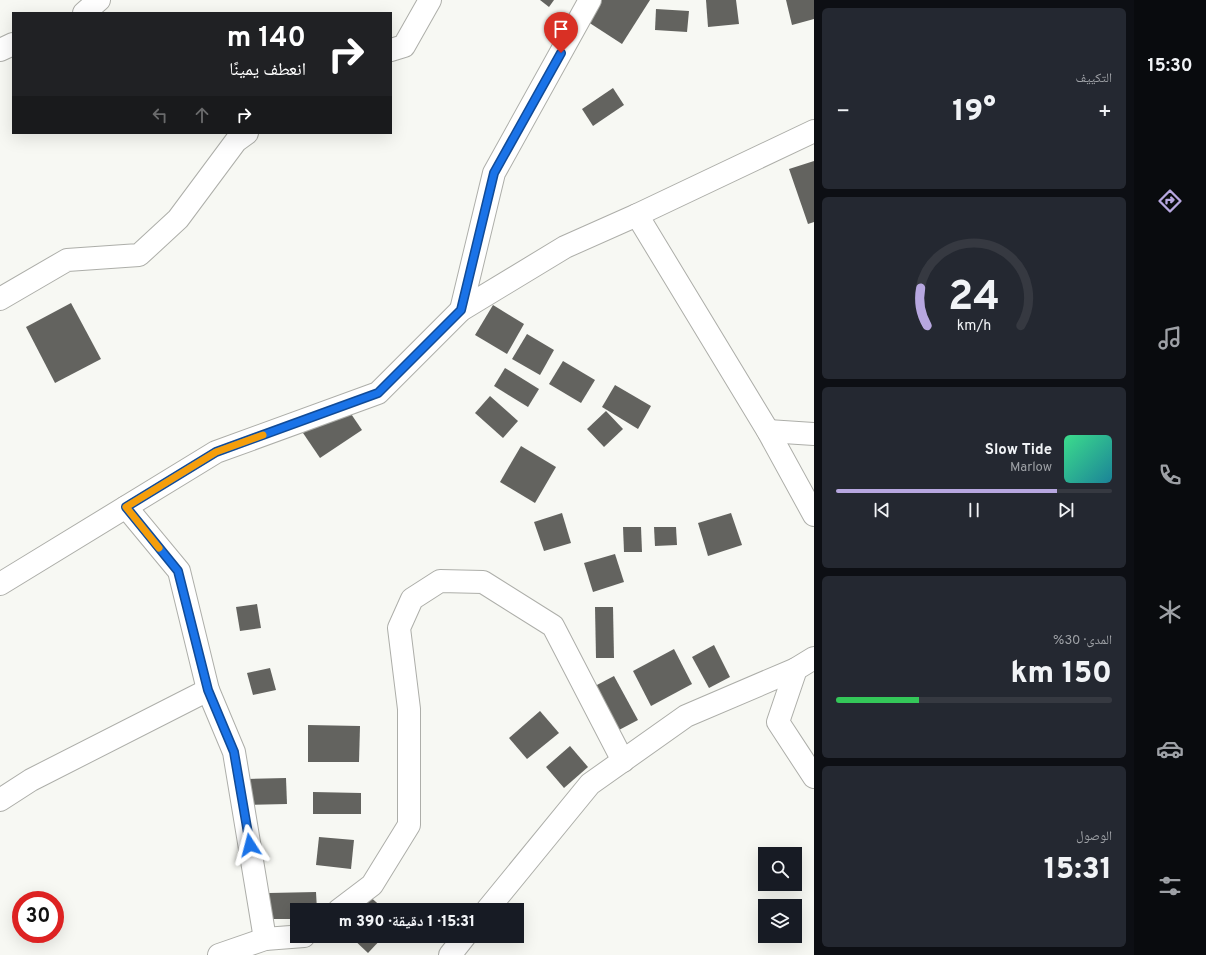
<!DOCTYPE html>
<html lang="ar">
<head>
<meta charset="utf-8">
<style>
	body { margin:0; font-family:Overpass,"Noto Naskh Arabic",sans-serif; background:#242831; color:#f1f3f6; direction:rtl; height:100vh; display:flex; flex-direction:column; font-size:15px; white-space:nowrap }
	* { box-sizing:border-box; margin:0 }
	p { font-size:13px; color:#9ea1a6 }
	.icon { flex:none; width:22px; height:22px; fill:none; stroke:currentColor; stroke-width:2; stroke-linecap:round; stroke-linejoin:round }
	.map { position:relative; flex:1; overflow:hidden; direction:ltr }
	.drawer { display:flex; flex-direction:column; gap:8px; padding:8px; background:#0d0f14; width:320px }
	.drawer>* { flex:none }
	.hud { position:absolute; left:12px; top:12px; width:380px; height:122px; border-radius:0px; box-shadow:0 4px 16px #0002; direction:rtl; background:#202124; color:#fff; overflow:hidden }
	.controls { position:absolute; left:758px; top:847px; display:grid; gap:8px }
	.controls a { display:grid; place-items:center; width:44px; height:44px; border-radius:0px; background:#171b24; box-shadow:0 4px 16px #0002; font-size:20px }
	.speed { position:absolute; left:12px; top:891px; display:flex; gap:8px; font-size:20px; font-weight:700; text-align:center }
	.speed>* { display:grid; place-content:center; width:52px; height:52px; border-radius:50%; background:#171b24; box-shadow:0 4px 16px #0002; line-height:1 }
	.speed .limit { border:6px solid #d22; background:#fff; color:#111 }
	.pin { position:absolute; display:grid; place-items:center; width:34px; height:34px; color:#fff; margin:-41px -17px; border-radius:50% 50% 50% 0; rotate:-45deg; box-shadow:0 0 4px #0007 }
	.pin .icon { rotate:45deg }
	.me { position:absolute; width:44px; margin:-22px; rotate:351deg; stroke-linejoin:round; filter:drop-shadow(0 0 3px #0008) }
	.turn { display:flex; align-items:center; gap:14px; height:84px; padding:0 20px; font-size:18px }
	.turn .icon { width:52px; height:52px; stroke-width:2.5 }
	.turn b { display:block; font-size:28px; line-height:34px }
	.lanes { display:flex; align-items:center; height:38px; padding:0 20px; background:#0003; justify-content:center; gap:20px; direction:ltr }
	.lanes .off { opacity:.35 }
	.big { font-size:30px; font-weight:800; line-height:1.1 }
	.drawer .widget { flex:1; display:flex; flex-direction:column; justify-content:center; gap:6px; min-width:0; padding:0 14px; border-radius:6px; background:#242831 }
	.drawer .dial { align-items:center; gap:0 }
	.dial svg { height:104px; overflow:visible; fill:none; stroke:#363941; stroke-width:7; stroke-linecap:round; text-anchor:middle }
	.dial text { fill:#f1f3f6; stroke:none }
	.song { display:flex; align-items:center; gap:12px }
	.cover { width:48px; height:48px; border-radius:6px; background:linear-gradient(135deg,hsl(150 70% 55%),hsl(190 70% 35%)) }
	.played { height:4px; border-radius:2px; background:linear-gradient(90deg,#b7a7e0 80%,#363941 80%) }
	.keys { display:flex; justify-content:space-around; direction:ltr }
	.heat { display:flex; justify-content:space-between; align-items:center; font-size:22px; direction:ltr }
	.charge { height:6px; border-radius:3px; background:linear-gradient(90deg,#34c759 30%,#363941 0) }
	.trip { position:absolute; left:290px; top:903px; width:234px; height:40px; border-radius:0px; background:#171b24; box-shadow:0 4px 16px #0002; font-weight:800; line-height:40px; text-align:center; direction:rtl }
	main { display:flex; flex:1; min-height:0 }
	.tabs { display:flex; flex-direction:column; width:72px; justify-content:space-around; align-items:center; background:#090b0e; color:#9ea1a6 }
	.tabs .icon { width:28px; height:28px }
	.tabs .active { color:#b7a7e0 }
	.tabs b { font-size:18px; color:#f1f3f6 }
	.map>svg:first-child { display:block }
	.building { fill:#63635f }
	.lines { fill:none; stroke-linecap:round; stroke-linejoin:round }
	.minor-casing { stroke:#adaea9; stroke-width:24 }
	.minor { stroke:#fff; stroke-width:22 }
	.route-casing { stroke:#114b97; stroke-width:10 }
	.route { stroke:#1a73e8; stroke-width:7 }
	.slow { stroke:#f59e0b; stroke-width:7 }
</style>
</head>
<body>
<main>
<nav class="tabs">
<b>15:30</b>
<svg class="icon active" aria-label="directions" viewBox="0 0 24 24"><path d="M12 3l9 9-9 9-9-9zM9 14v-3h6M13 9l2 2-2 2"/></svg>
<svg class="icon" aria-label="music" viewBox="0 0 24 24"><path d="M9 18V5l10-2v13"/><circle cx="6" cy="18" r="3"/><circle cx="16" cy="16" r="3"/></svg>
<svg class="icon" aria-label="phone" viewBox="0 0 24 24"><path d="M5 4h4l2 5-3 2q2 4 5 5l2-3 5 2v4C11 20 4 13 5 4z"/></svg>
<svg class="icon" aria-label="climate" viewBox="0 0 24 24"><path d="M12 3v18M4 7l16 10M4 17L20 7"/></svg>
<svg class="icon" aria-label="car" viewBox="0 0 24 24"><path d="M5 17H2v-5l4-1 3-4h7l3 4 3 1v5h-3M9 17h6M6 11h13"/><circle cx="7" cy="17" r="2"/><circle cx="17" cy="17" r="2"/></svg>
<svg class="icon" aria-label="filters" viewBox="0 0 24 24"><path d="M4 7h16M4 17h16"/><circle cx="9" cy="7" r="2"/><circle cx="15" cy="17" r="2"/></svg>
</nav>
<section class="drawer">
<div class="widget"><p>التكييف</p>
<div class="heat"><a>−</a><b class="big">19°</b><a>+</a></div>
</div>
<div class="widget dial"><svg viewBox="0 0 100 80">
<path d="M14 69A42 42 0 1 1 86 69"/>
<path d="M14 69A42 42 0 0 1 9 40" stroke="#b7a7e0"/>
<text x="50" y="56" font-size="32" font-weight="700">24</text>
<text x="50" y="72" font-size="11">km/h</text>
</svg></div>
<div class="widget">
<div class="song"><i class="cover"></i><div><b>Slow Tide</b><p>Marlow</p></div></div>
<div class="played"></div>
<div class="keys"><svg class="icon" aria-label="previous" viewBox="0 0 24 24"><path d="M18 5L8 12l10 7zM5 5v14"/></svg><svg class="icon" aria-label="pause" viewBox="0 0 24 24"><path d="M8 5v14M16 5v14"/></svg><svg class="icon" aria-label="next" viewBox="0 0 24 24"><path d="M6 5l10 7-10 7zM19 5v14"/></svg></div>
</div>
<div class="widget"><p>المدى · 30%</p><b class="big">150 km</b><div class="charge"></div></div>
<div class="widget"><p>الوصول</p><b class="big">15:31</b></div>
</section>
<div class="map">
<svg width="814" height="955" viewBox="0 0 814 955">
	<rect width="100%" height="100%" fill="#f7f8f3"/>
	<g class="building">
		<path d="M540 0H554L549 7Z"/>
		<path d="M597 0H650L622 44 585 20Z"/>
		<path d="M706 0H736L739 24 708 27Z"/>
		<path d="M786 0H814V19L792 25Z"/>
		<path d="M656 9 689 11 687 32 655 30Z"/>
		<path d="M613 88 624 105 593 126 582 109Z"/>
		<path d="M814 161V222L808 224 789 169Z"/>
		<path d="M71 303 101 359 55 383 26 327Z"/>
		<path d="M493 305 524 324 507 354 475 335Z"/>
		<path d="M527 334 554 350 540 375 512 359Z"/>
		<path d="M563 361 595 380 581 403 549 384Z"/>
		<path d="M505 368 539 389 528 407 494 386Z"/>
		<path d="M615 385 651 406 638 429 602 407Z"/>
		<path d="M490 396 518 421 503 438 475 413Z"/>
		<path d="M345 405 362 430 320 458 303 433Z"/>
		<path d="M606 411 623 429 604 447 587 429Z"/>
		<path d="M521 446 556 467 535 503 500 482Z"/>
		<path d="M562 513 571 543 544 551 534 522Z"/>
		<path d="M731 513 742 545 708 556 698 523Z"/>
		<path d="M623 527H641L642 552H624Z"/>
		<path d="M654 527H676L677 545 655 546Z"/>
		<path d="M615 554 624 582 593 592 584 563Z"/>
		<path d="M257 604 261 628 240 631 236 607Z"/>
		<path d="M595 607H613L614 658H596Z"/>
		<path d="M714 645 730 677 709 688 692 657Z"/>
		<path d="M674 649 692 684 651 706 633 671Z"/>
		<path d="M270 668 276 690 253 695 247 673Z"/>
		<path d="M614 676 638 720 619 730 595 686Z"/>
		<path d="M540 711 559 733 527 759 509 738Z"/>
		<path d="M308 725 360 726 359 762H308Z"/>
		<path d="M570 746 588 767 564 788 546 767Z"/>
		<path d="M286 778 287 804 248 805 247 779Z"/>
		<path d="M313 792 361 793V814H313Z"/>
		<path d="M319 837 354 840 351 869 316 865Z"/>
		<path d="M316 892 317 910H297V919H269V893Z"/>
		<path d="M367 894 385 910H353Z"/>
		<path d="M350 936H384L368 953Z"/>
	</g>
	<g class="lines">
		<g class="minor-casing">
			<g id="minor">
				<path d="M84 13 99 0"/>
				<path d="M0 50 13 44"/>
				<path d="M391 50 404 46 430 0"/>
				<path d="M637 215 768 431 814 515"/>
				<path d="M0 299 67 260 139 255 178 219 236 141 247 133"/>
				<path d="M461 310 494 173 590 0"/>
				<path d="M768 431 814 434"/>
				<path d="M126 507 179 571 208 690 234 752 265 939"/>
				<path d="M0 584 216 452 378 393 461 310 565 247 637 215 814 131"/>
				<path d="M814 658 796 669 778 722 814 777"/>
				<path d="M0 800 31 780 208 690"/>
				<path d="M339 910 372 885 409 825V709L399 628 412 599 440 581 483 582 553 626 623 761"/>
				<path d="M487 910 590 784 686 716 796 669"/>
				<path d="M219 955 265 939 304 936"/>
				<path d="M450 955 465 936"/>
			</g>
		</g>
		<use href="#minor" class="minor"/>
	</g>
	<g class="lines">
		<g class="route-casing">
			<path id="route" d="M250 845 234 752 208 690 178 571 126 507 216 452 378 393 461 310 494 173 561 53"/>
		</g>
		<use href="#route" class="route"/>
		<path class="slow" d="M159 548 126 507 216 452 263 435"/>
	</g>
</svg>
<div class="controls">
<a><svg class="icon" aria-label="search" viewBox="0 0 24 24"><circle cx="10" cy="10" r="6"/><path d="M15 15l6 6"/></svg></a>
<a><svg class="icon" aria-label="layers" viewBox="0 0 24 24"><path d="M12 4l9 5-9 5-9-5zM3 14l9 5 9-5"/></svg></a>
</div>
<div class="speed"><div class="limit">30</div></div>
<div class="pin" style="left:561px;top:53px;background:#d93025"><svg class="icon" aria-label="arrive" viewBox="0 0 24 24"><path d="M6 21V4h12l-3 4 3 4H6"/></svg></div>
<svg class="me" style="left:250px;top:845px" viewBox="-20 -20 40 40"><path d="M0-17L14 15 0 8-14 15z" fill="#1a73e8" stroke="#fff" stroke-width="4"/></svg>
<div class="trip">15:31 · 1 دقيقة · 390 m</div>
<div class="hud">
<div class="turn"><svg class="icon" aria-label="right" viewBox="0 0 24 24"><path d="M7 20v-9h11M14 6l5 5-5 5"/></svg><div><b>140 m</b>انعطف يمينًا</div></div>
<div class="lanes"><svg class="icon off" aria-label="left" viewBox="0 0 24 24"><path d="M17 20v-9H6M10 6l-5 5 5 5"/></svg><svg class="icon off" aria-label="ahead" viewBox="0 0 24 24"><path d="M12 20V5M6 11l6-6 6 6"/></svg><svg class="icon" aria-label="right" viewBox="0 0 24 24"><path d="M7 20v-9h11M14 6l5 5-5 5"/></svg></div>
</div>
</div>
</main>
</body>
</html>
